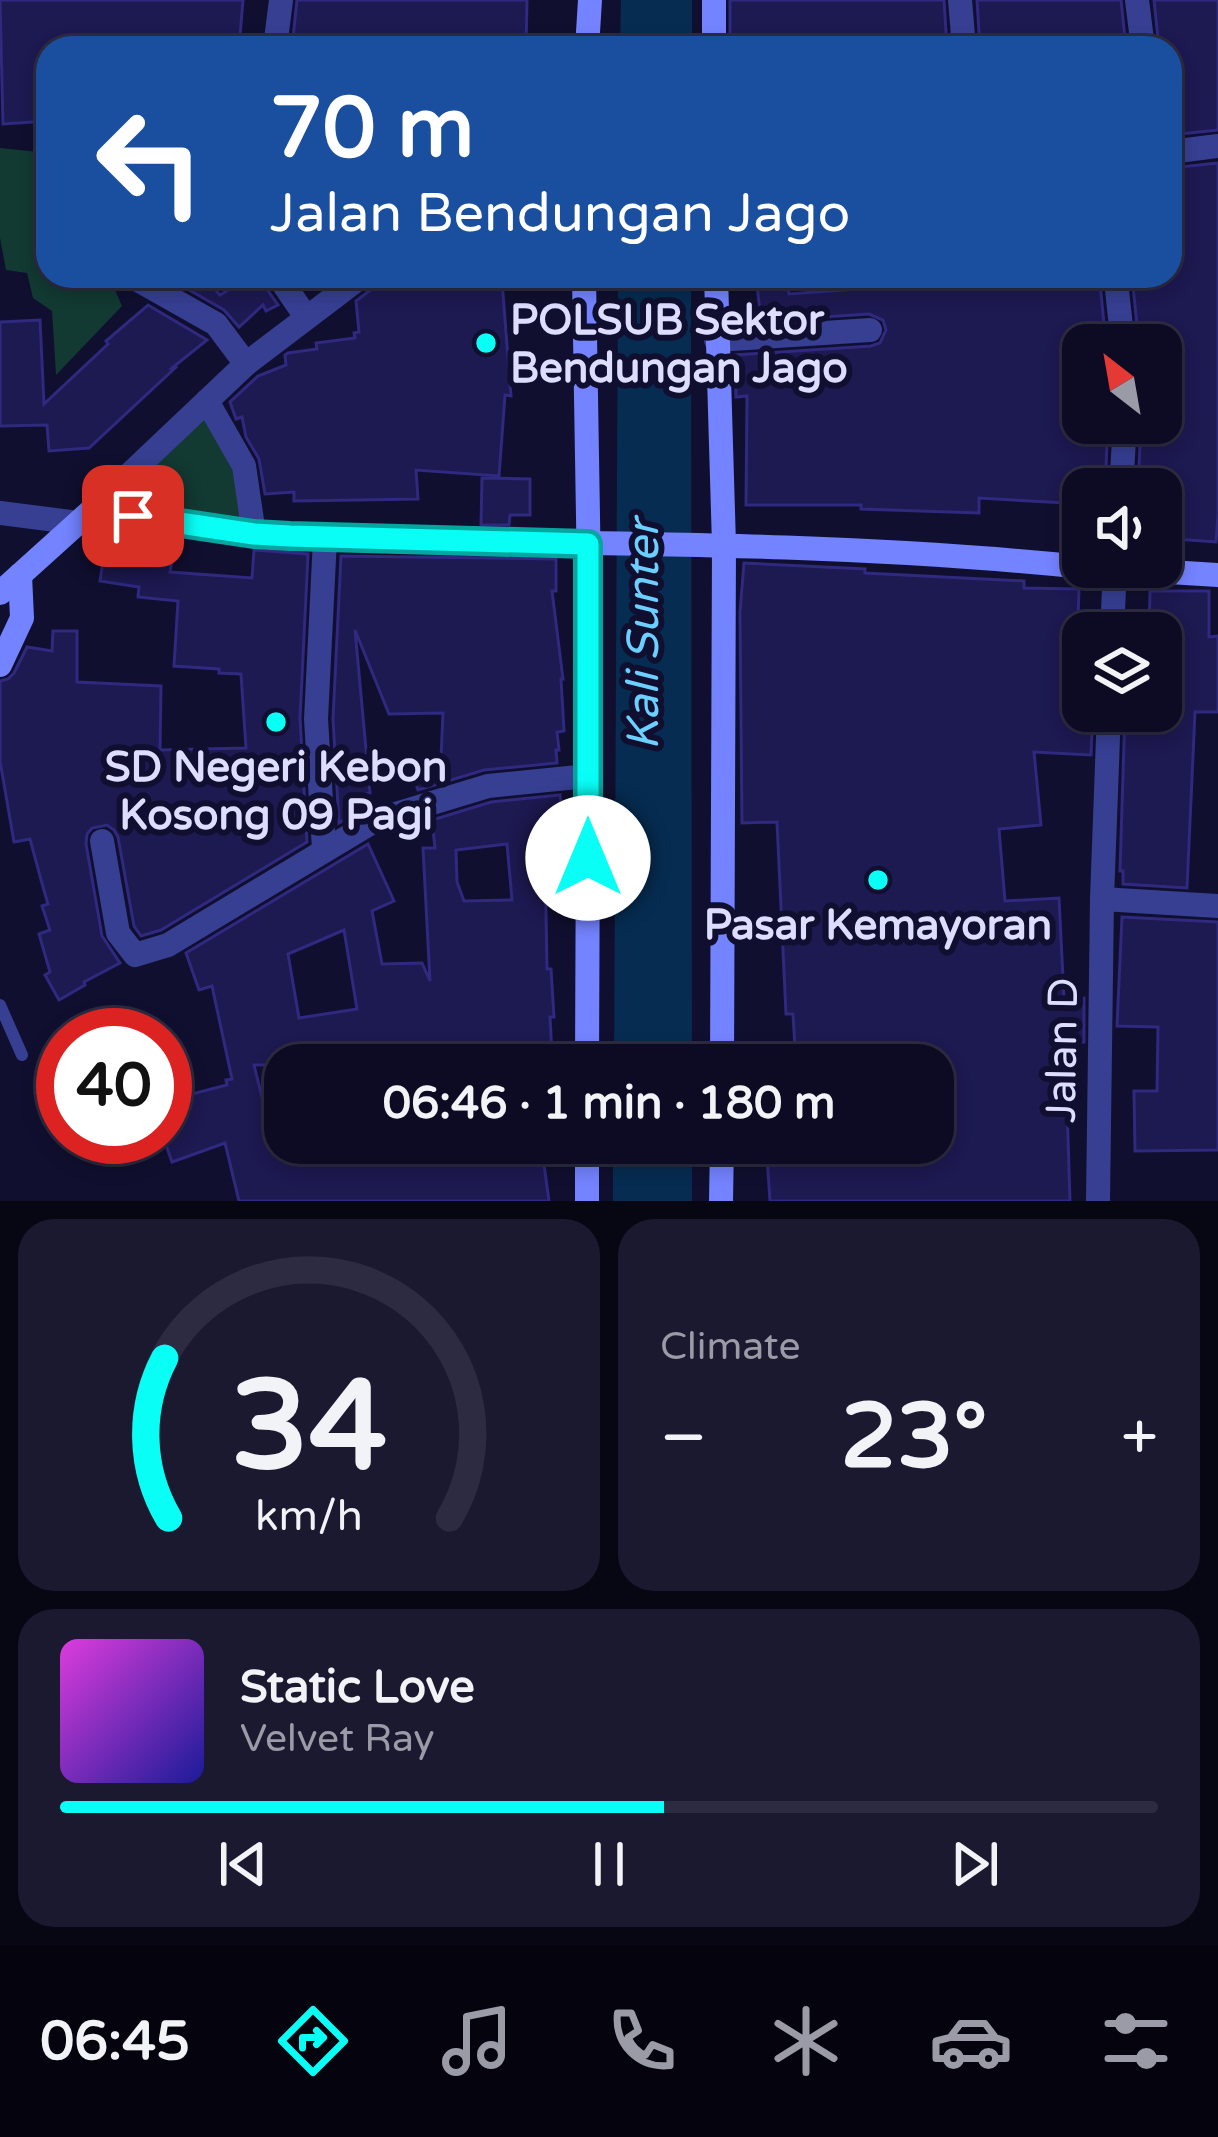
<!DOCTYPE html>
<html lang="en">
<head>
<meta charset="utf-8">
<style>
	body { margin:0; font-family:"Varela Round",sans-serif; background:#1a1930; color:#f1f3f6; height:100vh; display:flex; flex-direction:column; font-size:45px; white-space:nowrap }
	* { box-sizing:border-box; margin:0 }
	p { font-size:39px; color:#9a9ba6 }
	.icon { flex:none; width:66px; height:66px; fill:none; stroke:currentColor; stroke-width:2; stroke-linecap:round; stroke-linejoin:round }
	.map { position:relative; height:1201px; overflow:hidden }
	.details { display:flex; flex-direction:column; gap:18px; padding:18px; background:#070613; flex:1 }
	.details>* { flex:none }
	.guide { position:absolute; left:36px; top:36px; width:1146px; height:252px; border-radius:36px; box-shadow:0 6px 18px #0003,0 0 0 3px #2c2b41; background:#1a4fa0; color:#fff; overflow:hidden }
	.needle { width:78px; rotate:329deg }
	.tools { position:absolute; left:1062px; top:324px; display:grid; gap:24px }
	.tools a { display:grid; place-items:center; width:120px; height:120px; border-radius:24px; background:#0c0b23; box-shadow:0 6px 18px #0003,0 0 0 3px #2c2b41; font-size:60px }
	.speed { position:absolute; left:36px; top:1008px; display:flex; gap:24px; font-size:60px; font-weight:700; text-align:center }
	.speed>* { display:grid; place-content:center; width:156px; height:156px; border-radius:50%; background:#0c0b23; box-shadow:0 6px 18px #0003,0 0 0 3px #2c2b41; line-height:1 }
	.speed .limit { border:18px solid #d22; background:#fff; color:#111 }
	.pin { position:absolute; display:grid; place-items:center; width:102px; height:102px; color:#fff; margin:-51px; border-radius:24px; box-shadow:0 6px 18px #0006 }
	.me { position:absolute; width:132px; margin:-66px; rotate:0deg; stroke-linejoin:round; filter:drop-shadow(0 0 9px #0008) }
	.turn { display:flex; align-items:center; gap:42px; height:252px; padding:0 36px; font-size:54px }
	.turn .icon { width:156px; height:156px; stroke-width:2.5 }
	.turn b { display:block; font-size:84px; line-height:102px }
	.big { font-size:90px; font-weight:700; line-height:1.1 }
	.details .widget { flex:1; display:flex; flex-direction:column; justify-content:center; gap:18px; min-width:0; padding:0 42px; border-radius:36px; background:#1a1930 }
	.details .dial { align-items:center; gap:0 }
	.dial svg { height:312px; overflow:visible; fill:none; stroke:#2c2b41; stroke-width:7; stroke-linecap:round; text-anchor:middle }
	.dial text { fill:#f1f3f6; stroke:none }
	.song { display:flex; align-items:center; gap:36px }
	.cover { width:144px; height:144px; border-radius:18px; background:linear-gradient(135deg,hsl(300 70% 55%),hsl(240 70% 35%)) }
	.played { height:12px; border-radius:6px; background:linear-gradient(90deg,#09fff6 55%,#2c2b41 55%) }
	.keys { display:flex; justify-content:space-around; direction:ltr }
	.heat { display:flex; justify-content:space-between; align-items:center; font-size:66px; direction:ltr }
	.details .tiles { flex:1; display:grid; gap:18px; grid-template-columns:1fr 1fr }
	.widget:last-child { grid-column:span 2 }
	.trip { position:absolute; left:264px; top:1044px; width:690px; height:120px; border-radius:36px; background:#0c0b23; box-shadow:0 6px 18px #0003,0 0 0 3px #2c2b41; font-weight:700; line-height:120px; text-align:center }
	.tabs { display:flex; height:192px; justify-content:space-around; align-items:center; background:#05040e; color:#9a9ba6 }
	.tabs .icon { width:84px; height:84px }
	.tabs .current { color:#09fff6 }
	.tabs b { font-size:54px; color:#f1f3f6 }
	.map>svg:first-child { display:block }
	.green { fill:#123932 }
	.water { fill:#062c51 }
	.building { fill:#1d1951; stroke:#2f2980; stroke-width:3; fill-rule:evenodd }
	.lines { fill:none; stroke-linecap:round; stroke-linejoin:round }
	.lane { stroke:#363f92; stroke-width:12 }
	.street { stroke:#363f92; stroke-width:24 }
	.secondary { stroke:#7483ff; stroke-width:24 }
	.route-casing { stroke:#06a6a0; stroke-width:30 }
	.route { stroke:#09fff6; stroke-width:21 }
	.poi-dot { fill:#09fff6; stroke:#100f2f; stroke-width:4.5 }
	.labels { text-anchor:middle; stroke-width:12; stroke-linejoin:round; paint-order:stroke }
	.poi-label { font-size:42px; font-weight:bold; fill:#dddeff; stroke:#100f2f }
	.street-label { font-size:42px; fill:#dddeff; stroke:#100f2f }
	.water-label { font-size:45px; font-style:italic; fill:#6bcfff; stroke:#100f2f }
</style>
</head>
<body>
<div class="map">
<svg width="1218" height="1201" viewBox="0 0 1218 1201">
	<rect width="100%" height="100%" fill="#100f2f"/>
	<g class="green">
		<path d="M0 148 48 153V276H109L122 306 56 375 52 311 33 298 27 273 6 270 0 238Z"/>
		<path d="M207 401 244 466 254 534 92 510Z"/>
	</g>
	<g class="water">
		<path d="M621 0H692V48H620Z"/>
		<path d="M618 276H691L692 1065H614Z"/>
		<rect x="613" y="1143" width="79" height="58"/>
	</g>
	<g class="building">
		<path d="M0 0H243L239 48H48V121L3 124Z"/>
		<path d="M297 0H527L526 48H292Z"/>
		<path d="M730 0H944L947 48H891L890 42 730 48Z"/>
		<path d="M977 0H1121L1126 48H980Z"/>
		<path d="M1154 0H1218V130L1170 135V48H1159Z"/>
		<path d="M1218 163V515L1216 542 1161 538V489H1138L1141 423H1161V345H1139L1133 286 1136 276H1170V168Z"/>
		<path d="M165 276H203L220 295 243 281 244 284 262 276 264 285 278 305 266 311 263 305 239 327 224 310Z"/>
		<path d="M378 276H446V282L502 281 511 396 505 395 499 476 416 470 418 499 294 501V492L265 494 259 459 246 437 242 417 236 419 230 402 258 376 286 365 285 355 288 353 317 349 316 343 355 338 354 333 359 332 356 301 373 288Z"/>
		<path d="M756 276H787L789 294 870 288 869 276H1101L1100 283 1106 345H1083V423H1108L1105 489H1083V504L979 498V513L861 509V505H746L747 396 736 397 735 355 871 346 880 343 886 330 883 320 869 314 761 321Z"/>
		<path d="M148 305 207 340 172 368H175L89 448 49 451 47 425 0 426V322L40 320 44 404 108 344 106 341Z"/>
		<path d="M482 478 530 479V515H510L509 525H481Z"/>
		<path d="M98 528 122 531 120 551 97 550Z"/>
		<path d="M254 550 308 554 300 718 307 842 161 930 141 936 134 926 118 837 114 830 107 825 92 828 87 834 86 844 102 936 120 963 84 982 85 985 59 1000 45 975 50 972 39 934 50 930 42 906 48 904 43 887 30 839 14 842 0 761V681L8 679 14 673 27 647 52 651 53 631H77V682L161 686 160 750 246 748 241 674 219 673V669L174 666 178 601 138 597 139 587 100 581 104 554 172 560 170 572 252 578Z"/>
		<path d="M341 556 556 559V591H552L563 679H561L564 731 557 732 559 750H556L557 763 484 770 418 790 411 772 441 758 443 713 389 714 355 630 370 793 354 796 356 813 339 823 333 719Z"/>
		<path d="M744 563 865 569V573L1024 581V588L1079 589 1076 678H1082L1079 729 1092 730 1091 755 1034 752 1041 825 999 829 1005 901 1059 898 1064 999 1084 998V1042L1065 1043 1070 1201H770L767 1157 863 1152V1143H933V1065H796L793 1014H786L777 822 742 823 740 612Z"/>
		<path d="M1150 591H1209V637L1218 636V712H1195L1187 888 1123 884V871H1120L1125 711H1161V633H1149Z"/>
		<path d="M560 795 563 821 551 822 554 855 545 856 547 969H551L554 1017H550L552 1055 477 1065H254L268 1121 285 1117V1143H541L549 1201H239L225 1143 172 1162 165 1142V1101L227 1085 226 1080 232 1079 212 986 199 990 186 953 368 844 394 901 372 911 382 964 422 963 430 981 423 848H435L432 820 491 802ZM507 844 512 900 464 901 457 882 456 850ZM344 930 357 1009 299 1018 288 954Z"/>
		<path d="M1122 917 1218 922V1150L1135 1151 1134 1091H1157L1158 1027 1117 1026Z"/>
	</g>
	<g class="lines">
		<path class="lane" d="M0 1005 22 1055"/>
		<g class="street">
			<path d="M960 0 964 48"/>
			<path d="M1137 0 1143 48"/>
			<path d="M275 48 281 0"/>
			<path d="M1170 152 1218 146"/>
			<path d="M131 276 216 324 246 364"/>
			<path d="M278 276 306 317"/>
			<path d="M1120 276 1116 281 1123 345"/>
			<path d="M716 340 870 330"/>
			<path d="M207 401 244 466 254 534"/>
			<path d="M1121 489 1125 423"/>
			<path d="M92 510 246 364 362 276"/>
			<path d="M0 513 79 523"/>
			<path d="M1112 633 1115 567"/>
			<path d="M102 841 118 933 135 955 168 945 376 820 488 786 588 776"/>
			<path d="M324 849 316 719 325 539"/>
			<path d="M1102 899 1218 906"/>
			<path d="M1098 1201 1102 899 1109 711"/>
		</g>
		<g class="secondary">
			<path d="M714 0V48"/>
			<path d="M587 48 590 0"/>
			<path d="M584 276 589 577 587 1065"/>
			<path d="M716 276 724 545 722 1065"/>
			<path d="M1087 567 1218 575"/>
			<path d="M0 593 92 510 254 534 325 539C577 544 831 541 1083 567"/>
			<path d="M0 665 22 618 20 575"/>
			<path d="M587 1201V1143"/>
			<path d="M721 1201 722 1143"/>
		</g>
	</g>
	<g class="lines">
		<g class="route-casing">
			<path id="route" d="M133 516 254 534 290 536 588 544V858"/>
		</g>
		<use href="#route" class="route"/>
	</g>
	<g class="poi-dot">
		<circle cx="486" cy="343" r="12"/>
		<circle cx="276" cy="722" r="12"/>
		<circle cx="878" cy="880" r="12"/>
	</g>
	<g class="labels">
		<g class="poi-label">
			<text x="510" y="334" text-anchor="start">POLSUB Sektor<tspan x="510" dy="48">Bendungan Jago</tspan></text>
			<text x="276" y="781">SD Negeri Kebon<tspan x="276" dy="48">Kosong 09 Pagi</tspan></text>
			<text x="878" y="939">Pasar Kemayoran</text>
		</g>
		<g class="street-label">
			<text transform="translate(1061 1050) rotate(-89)" y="15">Jalan D</text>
		</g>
		<g class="water-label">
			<text transform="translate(642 635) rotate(-90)" y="16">Kali Sunter</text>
		</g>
	</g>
</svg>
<div class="tools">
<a><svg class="needle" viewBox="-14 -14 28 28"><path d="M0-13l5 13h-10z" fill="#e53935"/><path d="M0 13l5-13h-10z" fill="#9a9ba6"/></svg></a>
<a><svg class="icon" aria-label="sound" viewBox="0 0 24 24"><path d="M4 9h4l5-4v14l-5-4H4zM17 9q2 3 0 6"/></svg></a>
<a><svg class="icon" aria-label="layers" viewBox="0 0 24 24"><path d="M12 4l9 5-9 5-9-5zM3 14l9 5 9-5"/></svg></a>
</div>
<div class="speed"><div class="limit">40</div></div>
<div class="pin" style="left:133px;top:516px;background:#d93025"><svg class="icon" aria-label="arrive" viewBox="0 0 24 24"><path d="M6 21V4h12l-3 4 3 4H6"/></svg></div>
<svg class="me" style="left:588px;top:858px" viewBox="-20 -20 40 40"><circle r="19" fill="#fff"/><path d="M0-13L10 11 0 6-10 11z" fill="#09fff6"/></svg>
<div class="trip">06:46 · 1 min · 180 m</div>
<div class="guide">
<div class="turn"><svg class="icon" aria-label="left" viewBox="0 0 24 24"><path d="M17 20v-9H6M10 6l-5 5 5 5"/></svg><div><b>70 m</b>Jalan Bendungan Jago</div></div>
</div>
</div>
<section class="details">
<div class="tiles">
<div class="widget dial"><svg viewBox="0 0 100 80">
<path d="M14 69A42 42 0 1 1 86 69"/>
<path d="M14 69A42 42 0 0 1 13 28" stroke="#09fff6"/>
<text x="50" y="56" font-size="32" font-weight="700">34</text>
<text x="50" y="72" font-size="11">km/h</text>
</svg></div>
<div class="widget"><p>Climate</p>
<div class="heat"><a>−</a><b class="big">23°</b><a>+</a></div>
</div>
<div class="widget">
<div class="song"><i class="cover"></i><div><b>Static Love</b><p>Velvet Ray</p></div></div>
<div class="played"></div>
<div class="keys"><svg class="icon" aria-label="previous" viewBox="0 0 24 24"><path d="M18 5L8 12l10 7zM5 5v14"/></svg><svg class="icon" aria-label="pause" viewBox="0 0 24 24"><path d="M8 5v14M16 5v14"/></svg><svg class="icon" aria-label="next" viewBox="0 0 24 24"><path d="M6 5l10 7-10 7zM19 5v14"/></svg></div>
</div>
</div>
</section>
<nav class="tabs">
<b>06:45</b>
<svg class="icon current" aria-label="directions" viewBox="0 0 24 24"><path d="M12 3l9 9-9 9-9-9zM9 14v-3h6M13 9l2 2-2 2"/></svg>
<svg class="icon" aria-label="music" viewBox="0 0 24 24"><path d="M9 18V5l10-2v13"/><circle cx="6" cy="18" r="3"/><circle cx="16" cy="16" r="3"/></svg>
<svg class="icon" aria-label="phone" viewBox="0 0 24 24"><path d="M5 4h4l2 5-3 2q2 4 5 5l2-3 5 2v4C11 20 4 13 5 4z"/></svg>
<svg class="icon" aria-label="climate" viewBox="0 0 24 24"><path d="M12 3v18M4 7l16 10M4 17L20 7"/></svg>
<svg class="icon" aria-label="car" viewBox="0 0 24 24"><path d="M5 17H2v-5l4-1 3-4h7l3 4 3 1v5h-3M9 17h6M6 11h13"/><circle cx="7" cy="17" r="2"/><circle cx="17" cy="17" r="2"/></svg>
<svg class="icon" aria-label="filters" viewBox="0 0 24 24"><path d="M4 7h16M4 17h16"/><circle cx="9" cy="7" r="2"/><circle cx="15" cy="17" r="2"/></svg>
</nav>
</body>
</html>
